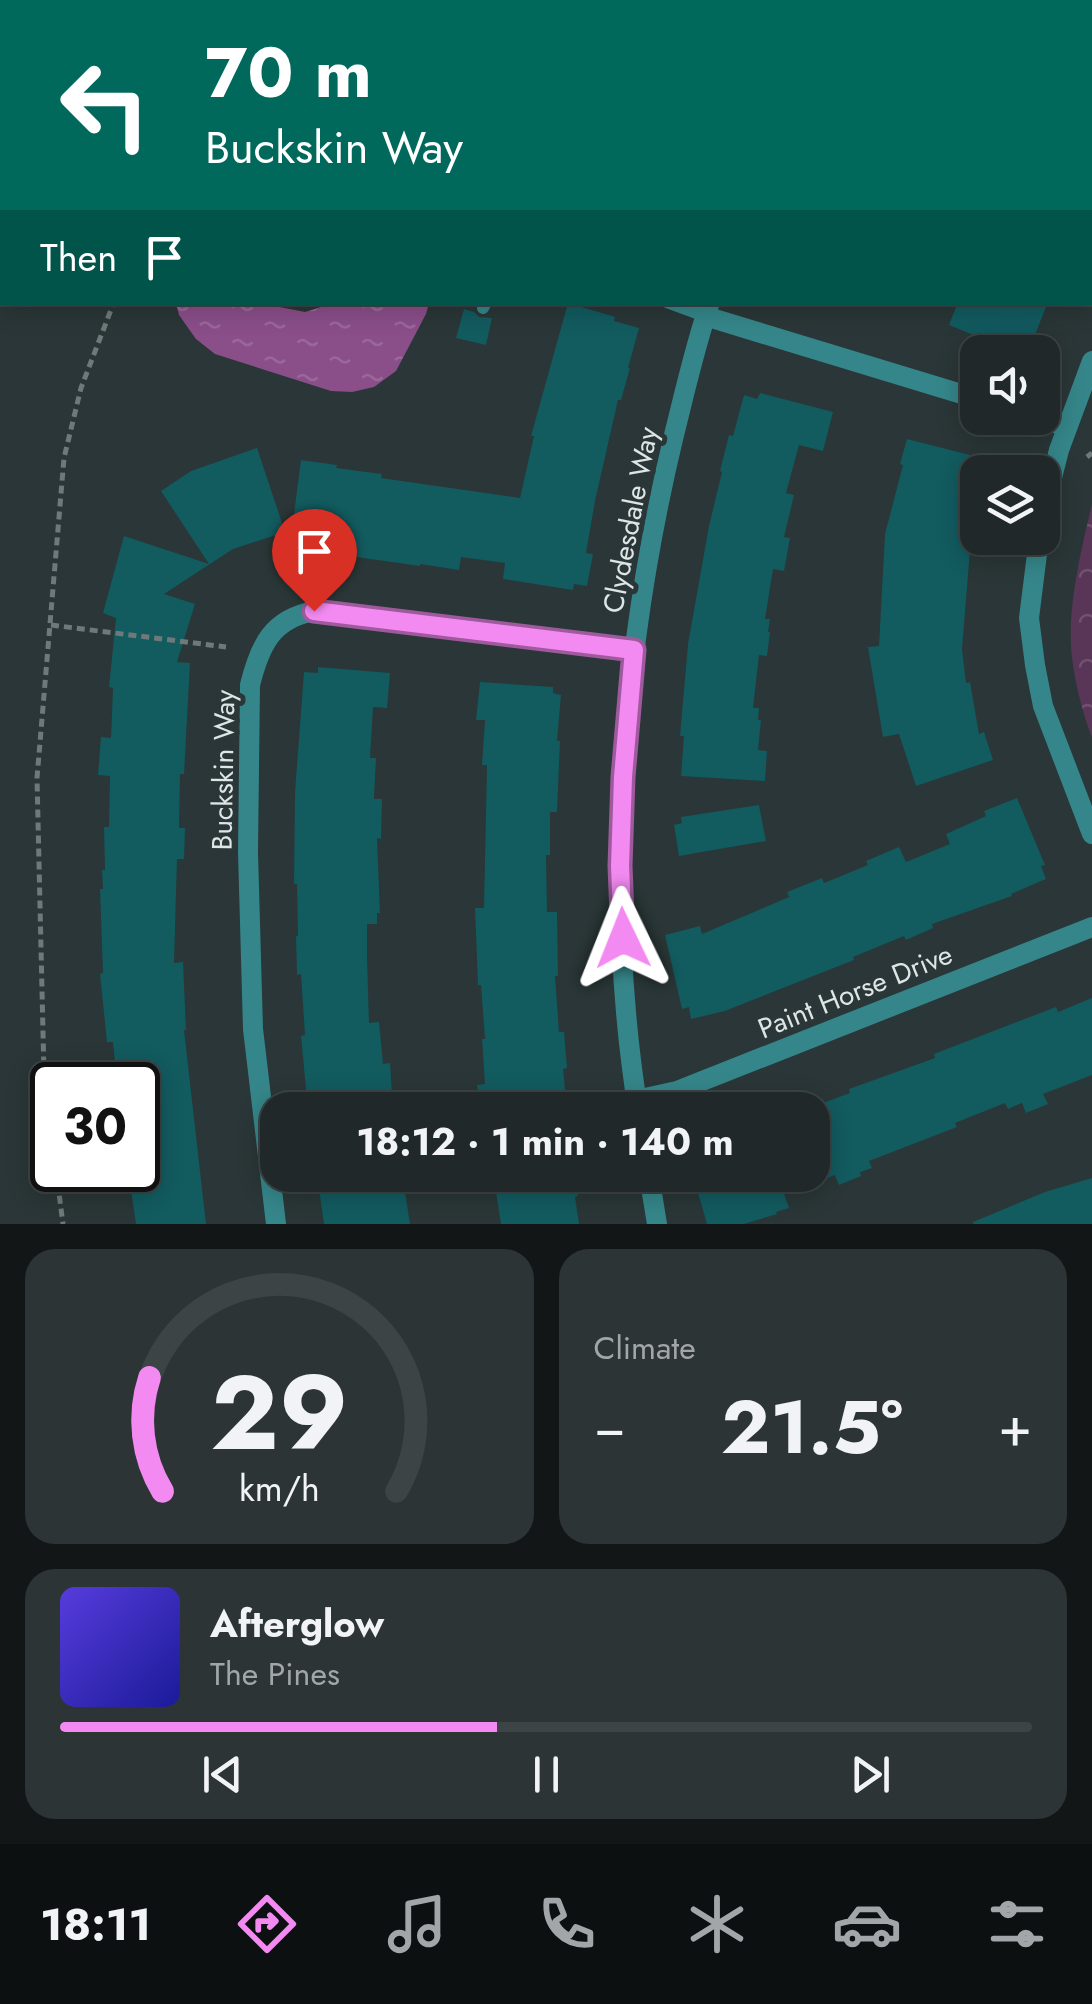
<!DOCTYPE html>
<html lang="en">
<head>
<meta charset="utf-8">
<style>
	body { margin:0; font-family:Jost,sans-serif; background:#2d3435; color:#f1f3f6; height:100vh; display:flex; flex-direction:column; font-size:38px; white-space:nowrap }
	* { box-sizing:border-box; margin:0 }
	p { font-size:32px; color:#a2a6a8 }
	.icon { flex:none; width:55px; height:55px; fill:none; stroke:currentColor; stroke-width:2; stroke-linecap:round; stroke-linejoin:round }
	.map { position:relative; height:1224px; overflow:hidden }
	.details { display:flex; flex-direction:column; gap:25px; padding:25px; background:#121617; flex:1 }
	.details>* { flex:none }
	.banner { position:absolute; left:0px; top:0px; width:1092px; height:305px; box-shadow:0 5px 25px #0003,0 0 0 2px #3d4446; background:#00695c; color:#fff; overflow:hidden }
	.controls { position:absolute; left:960px; top:335px; display:grid; gap:20px }
	.controls a { display:grid; place-items:center; width:100px; height:100px; border-radius:20px; background:#202829; box-shadow:0 5px 25px #0003,0 0 0 2px #3d4446; font-size:50px }
	.speed { position:absolute; left:30px; top:1062px; display:flex; gap:20px; font-size:50px; font-weight:700; text-align:center }
	.speed>* { display:grid; place-content:center; width:130px; height:130px; border-radius:50%; background:#202829; box-shadow:0 5px 25px #0003,0 0 0 2px #3d4446; line-height:1 }
	.speed .limit { border:5px solid #111; border-radius:15px; background:#fff; color:#111 }
	.pin { position:absolute; display:grid; place-items:center; width:85px; height:85px; color:#fff; margin:-102px -42px; border-radius:50% 50% 50% 0; rotate:-45deg; box-shadow:0 0 10px #0007 }
	.pin .icon { rotate:45deg }
	.me { position:absolute; width:110px; margin:-55px; rotate:358deg; stroke-linejoin:round; filter:drop-shadow(0 0 8px #0008) }
	.turn { display:flex; align-items:center; gap:35px; height:210px; padding:0 40px; font-size:45px }
	.turn .icon { width:130px; height:130px; stroke-width:2.5 }
	.turn b { display:block; font-size:70px; line-height:85px }
	.then { display:flex; align-items:center; height:95px; padding:0 40px; background:#0003; gap:20px; font-size:38px }
	.big { font-size:75px; font-weight:700; line-height:1.1 }
	.details .widget { flex:1; display:flex; flex-direction:column; justify-content:center; gap:15px; min-width:0; padding:0 35px; border-radius:30px; background:#2d3435 }
	.details .dial { align-items:center; gap:0 }
	.dial svg { height:260px; overflow:visible; fill:none; stroke:#3d4446; stroke-width:7; stroke-linecap:round; text-anchor:middle }
	.dial text { fill:#f1f3f6; stroke:none }
	.song { display:flex; align-items:center; gap:30px }
	.cover { width:120px; height:120px; border-radius:15px; background:linear-gradient(135deg,hsl(250 70% 55%),hsl(240 70% 35%)) }
	.played { height:10px; border-radius:5px; background:linear-gradient(90deg,#f38af1 45%,#3d4446 45%) }
	.keys { display:flex; justify-content:space-around; direction:ltr }
	.heat { display:flex; justify-content:space-between; align-items:center; font-size:55px; direction:ltr }
	.details .tiles { flex:1; display:grid; gap:25px; grid-template-columns:1fr 1fr }
	.widget:last-child { grid-column:span 2 }
	.trip { position:absolute; left:260px; top:1092px; width:570px; height:100px; border-radius:30px; background:#202829; box-shadow:0 5px 25px #0003,0 0 0 2px #3d4446; font-weight:700; line-height:100px; text-align:center }
	.tabs { display:flex; height:160px; justify-content:space-around; align-items:center; background:#0d1010; color:#a2a6a8 }
	.tabs .icon { width:70px; height:70px }
	.tabs .current { color:#f38af1 }
	.tabs b { font-size:45px; color:#f1f3f6 }
	.map>svg:first-child { display:block }
	.forest { fill:url(#forest-crowns) }
	.water { fill:url(#water-ripples) }
	.building { fill:#125b5f }
	.lines { fill:none; stroke-linecap:round; stroke-linejoin:round }
	.path { stroke:#6f797a; stroke-width:5; stroke-dasharray:8 5; stroke-linecap:butt }
	.lane { stroke:#35868a; stroke-width:12 }
	.street { stroke:#35868a; stroke-width:20 }
	.rail { stroke:#a6afaf; stroke-width:8; stroke-dasharray:12 12; stroke-linecap:butt }
	.route-casing { stroke:#9e5a9d; stroke-width:25 }
	.route { stroke:#f38af1; stroke-width:18 }
	.labels { text-anchor:middle; stroke-width:10; stroke-linejoin:round; paint-order:stroke }
	.street-label { font-size:28px; fill:#dde5e5; stroke:#2a3637 }
</style>
</head>
<body>
<div class="map">
<svg width="1092" height="1224" viewBox="0 0 1092 1224">
	<defs>
		<pattern id="forest-crowns" width="20" height="18" patternUnits="userSpaceOnUse" patternTransform="scale(2.5)"><rect width="20" height="18" fill="#593558"/><path d="M2 6a3 3 0 1 1 6 0M12 15a3 3 0 1 1 6 0" fill="none" stroke="#705270"/></pattern>
		<pattern id="water-ripples" width="26" height="14" patternUnits="userSpaceOnUse" patternTransform="scale(2.5)"><rect width="26" height="14" fill="#8a4e89"/><path d="M2 4q2-2 4 0t4 0M15 11q2-2 4 0t4 0" fill="none" stroke="#9a679a"/></pattern>
	</defs>
	<rect width="100%" height="100%" fill="#2a3637"/>
	<path class="forest" d="M1092 504V737C1082 712 1072 672 1071 644 1069 599 1082 547 1092 504Z"/>
	<path class="water" d="M176 303H259L305 312 334 303H429L426 314 396 371 374 387 352 392 331 391 215 354 196 339 179 315Z"/>
	<g class="building">
		<path d="M958 302H1048L1029 350 1016 344 1013 351 949 325Z"/>
		<path d="M568 303 615 317 614 321 639 328 628 368H630L621 400H618L595 501 586 553 593 554 587 586 574 584 573 590 503 579 505 563 461 557 459 570 420 564V566L335 554 336 546 296 541 298 527 292 529 301 460 337 465 336 468 382 474 381 478 520 498 534 436H531Z"/>
		<path d="M464 309 474 312 479 317 492 318 486 345 456 338Z"/>
		<path d="M760 393 833 412 823 451 799 445 786 493 794 495 784 537 790 538 784 571 773 569 765 619H770L768 632H770L767 656 759 655 753 708H759L758 720H761L758 750 767 751 765 781 681 776 684 736H680L688 644 709 526 722 472 720 471 729 435 733 436 744 395 757 399Z"/>
		<path d="M907 439 978 457V523L970 550 962 649 966 683 970 682 979 734 984 732 993 760 916 786 899 734 883 737 868 647 879 646 885 534 903 465 900 464Z"/>
		<path d="M257 448 285 532 233 549 164 594 195 604 177 662 190 663 184 774H180L179 828H185L184 859H177L174 963 183 962 186 1030H184L206 1224H136L128 1170H138V1085H122L120 1073H116L113 1042H107L100 974 103 973 100 889H103L102 870H105L104 827H109L110 776 98 775 101 737 111 738 113 688 109 687 116 618 103 613 124 536 209 564 161 491 191 471Z"/>
		<path d="M318 667 390 673 387 708 373 707 370 758H376L374 799H382L381 839 377 838 380 913H377V924H367V957L369 1023 379 1022 383 1064 390 1063 393 1110H308L301 1036 305 1035 301 974 297 975 296 936H298L297 884H294L295 792 304 672 318 673Z"/>
		<path d="M480 682 553 687V693L561 695 557 741H560L557 812H550V855H546L547 912H557L558 976H555L559 1032H564L567 1068 563 1069 567 1110H480L477 1085 485 1084 482 1039H485L481 985H478L475 908H484L487 765H482L485 720H476Z"/>
		<path d="M1017 798 1045 865 1041 866 1046 879 1011 894 1012 896 932 924 933 928 906 940 904 936 853 957 854 960 725 1011 691 1019 689 1007 682 1009 665 935 700 926 702 934 789 897 787 892 822 878 824 883 868 865 866 861 899 847 906 862 950 844 946 834 986 816 984 811Z"/>
		<path d="M759 805 766 841 679 856 674 825 682 823 681 817Z"/>
		<path d="M1092 998V1075L1043 1094 1048 1104 1026 1113 1022 1103 1008 1109 1005 1103 955 1123 957 1127 869 1161 872 1168 860 1172 861 1176 839 1185 835 1175 784 1194 789 1208 776 1212 777 1214 744 1224H707L693 1175H812V1107L850 1093 849 1089 935 1058 934 1054 970 1040 1056 1007 1058 1012Z"/>
		<path d="M317 1175H389L392 1194 405 1192 410 1224H324Z"/>
		<path d="M496 1175H575L578 1196 575 1197 579 1224H501L495 1185H498Z"/>
		<path d="M1092 1178V1224H973V1222L1045 1192Z"/>
	</g>
	<g class="lines">
		<g class="path">
			<path d="M1087 457 1092 453"/>
			<path d="M51 625 226 647"/>
			<path d="M52 1142 44 1075 37 778 64 458 81 388 114 302"/>
			<path d="M56 1170 63 1224"/>
		</g>
		<g class="lane">
			<path d="M667 302 705 316"/>
			<path d="M483 308 486 302"/>
		</g>
		<g class="street">
			<path d="M841 2 843 0"/>
			<path d="M705 316 978 399"/>
			<path d="M1040 418 1067 427"/>
			<path d="M1042 517 1059 450 1092 361"/>
			<path d="M1039 538 1029 618 1035 665 1043 706 1092 834"/>
			<path d="M636 1100 677 1091 1092 927"/>
			<path d="M638 1110C603 891 622 650 674 435 685 391 695 346 710 302"/>
			<path d="M649 1175 657 1224"/>
			<path d="M276 1224 253 1029 248 852 250 685C260 645 272 619 314 611L634 650"/>
		</g>
		<g class="rail">
			<path d="M40 2 42 0"/>
			<path d="M0 89 2 83"/>
		</g>
	</g>
	<g class="lines">
		<g class="route-casing">
			<path id="route" d="M314 611 634 650 623 777 620 866 623 938"/>
		</g>
		<use href="#route" class="route"/>
	</g>
	<g class="labels">
		<g class="street-label">
			<text transform="translate(630 520) rotate(-79)" y="10">Clydesdale Way</text>
			<text transform="translate(223 770) rotate(-89)" y="10">Buckskin Way</text>
			<text transform="translate(855 991) rotate(-22)" y="10">Paint Horse Drive</text>
		</g>
	</g>
</svg>
<div class="controls">
<a><svg class="icon" aria-label="sound" viewBox="0 0 24 24"><path d="M4 9h4l5-4v14l-5-4H4zM17 9q2 3 0 6"/></svg></a>
<a><svg class="icon" aria-label="layers" viewBox="0 0 24 24"><path d="M12 4l9 5-9 5-9-5zM3 14l9 5 9-5"/></svg></a>
</div>
<div class="speed"><div class="limit">30</div></div>
<div class="pin" style="left:314px;top:611px;background:#d93025"><svg class="icon" aria-label="arrive" viewBox="0 0 24 24"><path d="M6 21V4h12l-3 4 3 4H6"/></svg></div>
<svg class="me" style="left:623px;top:938px" viewBox="-20 -20 40 40"><path d="M0-17L14 15 0 8-14 15z" fill="#f38af1" stroke="#fff" stroke-width="4"/></svg>
<div class="trip">18:12 · 1 min · 140 m</div>
<div class="banner">
<div class="turn"><svg class="icon" aria-label="left" viewBox="0 0 24 24"><path d="M17 20v-9H6M10 6l-5 5 5 5"/></svg><div><b>70 m</b>Buckskin Way</div></div>
<div class="then">Then<svg class="icon" aria-label="arrive" viewBox="0 0 24 24"><path d="M6 21V4h12l-3 4 3 4H6"/></svg></div>
</div>
</div>
<section class="details">
<div class="tiles">
<div class="widget dial"><svg viewBox="0 0 100 80">
<path d="M14 69A42 42 0 1 1 86 69"/>
<path d="M14 69A42 42 0 0 1 10 34" stroke="#f38af1"/>
<text x="50" y="56" font-size="32" font-weight="700">29</text>
<text x="50" y="72" font-size="11">km/h</text>
</svg></div>
<div class="widget"><p>Climate</p>
<div class="heat"><a>−</a><b class="big">21.5°</b><a>+</a></div>
</div>
<div class="widget">
<div class="song"><i class="cover"></i><div><b>Afterglow</b><p>The Pines</p></div></div>
<div class="played"></div>
<div class="keys"><svg class="icon" aria-label="previous" viewBox="0 0 24 24"><path d="M18 5L8 12l10 7zM5 5v14"/></svg><svg class="icon" aria-label="pause" viewBox="0 0 24 24"><path d="M8 5v14M16 5v14"/></svg><svg class="icon" aria-label="next" viewBox="0 0 24 24"><path d="M6 5l10 7-10 7zM19 5v14"/></svg></div>
</div>
</div>
</section>
<nav class="tabs">
<b>18:11</b>
<svg class="icon current" aria-label="directions" viewBox="0 0 24 24"><path d="M12 3l9 9-9 9-9-9zM9 14v-3h6M13 9l2 2-2 2"/></svg>
<svg class="icon" aria-label="music" viewBox="0 0 24 24"><path d="M9 18V5l10-2v13"/><circle cx="6" cy="18" r="3"/><circle cx="16" cy="16" r="3"/></svg>
<svg class="icon" aria-label="phone" viewBox="0 0 24 24"><path d="M5 4h4l2 5-3 2q2 4 5 5l2-3 5 2v4C11 20 4 13 5 4z"/></svg>
<svg class="icon" aria-label="climate" viewBox="0 0 24 24"><path d="M12 3v18M4 7l16 10M4 17L20 7"/></svg>
<svg class="icon" aria-label="car" viewBox="0 0 24 24"><path d="M5 17H2v-5l4-1 3-4h7l3 4 3 1v5h-3M9 17h6M6 11h13"/><circle cx="7" cy="17" r="2"/><circle cx="17" cy="17" r="2"/></svg>
<svg class="icon" aria-label="filters" viewBox="0 0 24 24"><path d="M4 7h16M4 17h16"/><circle cx="9" cy="7" r="2"/><circle cx="15" cy="17" r="2"/></svg>
</nav>
</body>
</html>
